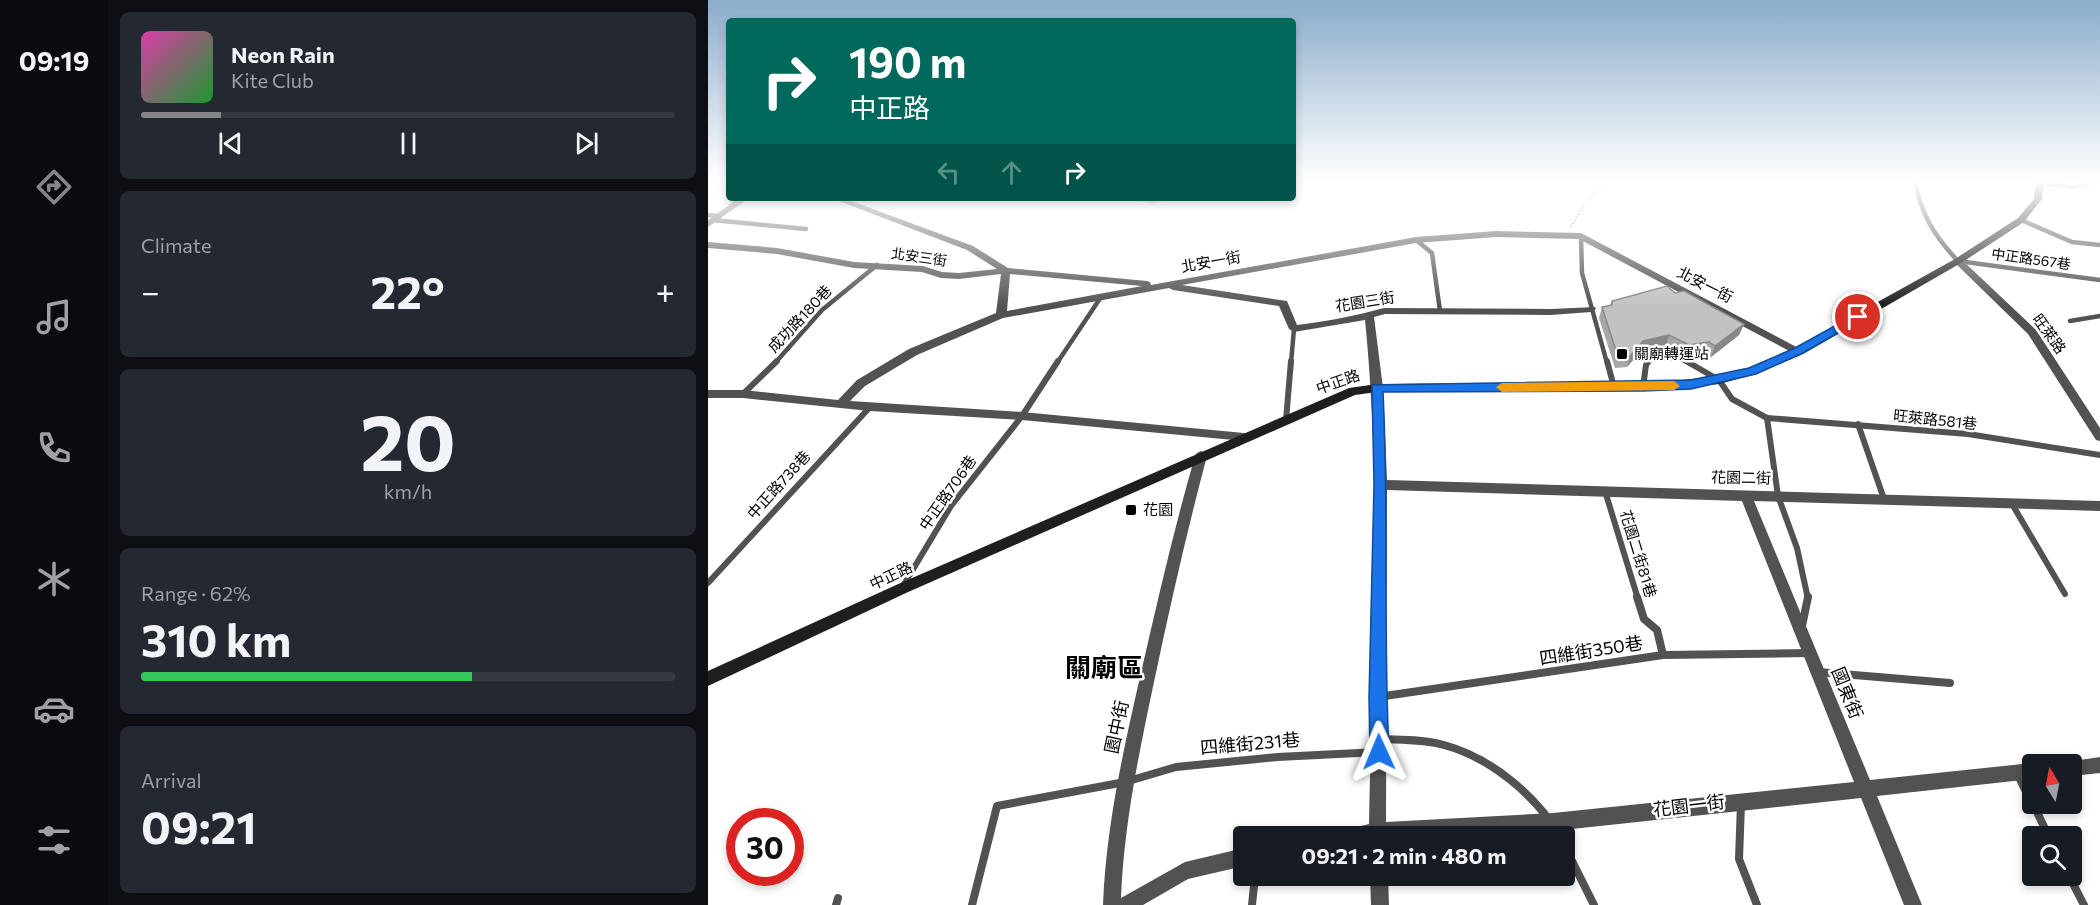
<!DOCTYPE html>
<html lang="en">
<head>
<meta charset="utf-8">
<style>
	body { margin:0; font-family:Commissioner,"Noto Sans TC",sans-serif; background:#242831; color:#f1f3f6; height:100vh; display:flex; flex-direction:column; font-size:22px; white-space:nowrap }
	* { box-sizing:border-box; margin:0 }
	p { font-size:20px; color:#9ea1a6 }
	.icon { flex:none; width:33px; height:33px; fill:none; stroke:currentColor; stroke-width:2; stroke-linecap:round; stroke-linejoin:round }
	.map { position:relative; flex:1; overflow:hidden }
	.drawer { display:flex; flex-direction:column; gap:12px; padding:12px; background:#0d0f14; width:600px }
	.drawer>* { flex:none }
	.hud { position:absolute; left:18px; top:18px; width:570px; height:183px; border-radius:6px; box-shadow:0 3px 9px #0003; background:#00695c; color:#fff; overflow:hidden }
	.needle { width:39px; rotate:350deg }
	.fabs { position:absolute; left:1314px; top:754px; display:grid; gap:12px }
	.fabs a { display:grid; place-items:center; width:60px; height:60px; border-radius:6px; background:#171b24; box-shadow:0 3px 9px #0003; font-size:30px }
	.speed { position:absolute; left:18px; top:808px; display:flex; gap:12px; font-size:30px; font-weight:700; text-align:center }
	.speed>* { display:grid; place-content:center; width:78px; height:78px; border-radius:50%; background:#171b24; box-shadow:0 3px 9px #0003; line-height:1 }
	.speed .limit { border:9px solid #d22; background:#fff; color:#111 }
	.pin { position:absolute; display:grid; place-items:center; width:51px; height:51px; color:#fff; margin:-26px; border:3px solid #fff; border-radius:50%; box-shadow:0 2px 6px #0007 }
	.me { position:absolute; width:66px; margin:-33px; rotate:359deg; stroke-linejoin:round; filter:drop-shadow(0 0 4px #0008) }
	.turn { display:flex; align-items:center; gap:21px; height:126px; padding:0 24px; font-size:27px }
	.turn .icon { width:78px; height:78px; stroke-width:2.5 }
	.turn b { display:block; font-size:42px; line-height:51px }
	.lanes { display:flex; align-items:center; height:57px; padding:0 24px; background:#0003; justify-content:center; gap:30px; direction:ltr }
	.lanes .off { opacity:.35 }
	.big { font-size:45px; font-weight:700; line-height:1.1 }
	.drawer .tile { flex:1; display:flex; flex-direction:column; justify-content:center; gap:9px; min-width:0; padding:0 21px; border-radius:9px; background:#242831 }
	.drawer .dial { align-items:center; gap:0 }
	.dial b { font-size:78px; line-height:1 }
	.song { display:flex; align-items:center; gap:18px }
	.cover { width:72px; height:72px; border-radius:9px; background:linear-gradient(135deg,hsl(320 70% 55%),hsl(130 70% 35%)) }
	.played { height:6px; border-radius:3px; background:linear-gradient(90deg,#858687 15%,#363941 15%) }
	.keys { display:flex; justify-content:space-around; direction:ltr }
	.heat { display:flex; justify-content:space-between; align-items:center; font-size:33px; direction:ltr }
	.charge { height:9px; border-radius:4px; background:linear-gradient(90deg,#34c759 62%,#363941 0) }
	.trip { position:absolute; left:525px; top:826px; width:342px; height:60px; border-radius:6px; background:#171b24; box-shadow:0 3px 9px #0003; font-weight:700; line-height:60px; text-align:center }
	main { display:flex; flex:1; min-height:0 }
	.tabs { display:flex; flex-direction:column; width:108px; justify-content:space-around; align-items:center; background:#090b0e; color:#9ea1a6 }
	.tabs .icon { width:42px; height:42px }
	.tabs .on { color:#858687 }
	.tabs b { font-size:27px; color:#f1f3f6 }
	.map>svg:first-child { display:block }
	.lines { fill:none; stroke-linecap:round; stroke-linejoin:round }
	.stream { stroke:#a0a0a0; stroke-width:3 }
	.path { stroke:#747474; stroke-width:1.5; stroke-dasharray:1.5 2; stroke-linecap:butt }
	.service-far2 { stroke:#525252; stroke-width:4.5 }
	.service-far1 { stroke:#525252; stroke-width:6 }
	.service { stroke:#525252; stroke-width:8 }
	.minor { fill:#525252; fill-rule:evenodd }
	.tertiary { fill:#525252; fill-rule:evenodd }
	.secondary { fill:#1f1f1f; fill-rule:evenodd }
	.wall { fill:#a7a7a7 }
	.shaded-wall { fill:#888 }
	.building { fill:#c2c2c2; stroke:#888; stroke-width:1.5 }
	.route { fill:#1a73e8; stroke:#114b97; stroke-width:1.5 }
	.slow { fill:#f59e0b }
	.poi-dot { fill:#000; stroke:#fff; stroke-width:2 }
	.labels { text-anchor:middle; stroke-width:5; stroke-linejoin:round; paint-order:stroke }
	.far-street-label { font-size:14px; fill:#000; stroke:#fff }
	.street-label { font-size:15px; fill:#000; stroke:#fff }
	.poi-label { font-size:15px; fill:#000; stroke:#fff; text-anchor:start }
	.near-street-label { font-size:18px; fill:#000; stroke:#fff }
	.near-district-label { font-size:26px; font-weight:bold; fill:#000; stroke:#fff }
</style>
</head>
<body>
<main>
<nav class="tabs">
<b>09:19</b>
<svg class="icon on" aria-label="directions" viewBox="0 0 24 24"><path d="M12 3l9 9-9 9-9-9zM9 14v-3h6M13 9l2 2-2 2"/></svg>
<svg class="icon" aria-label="music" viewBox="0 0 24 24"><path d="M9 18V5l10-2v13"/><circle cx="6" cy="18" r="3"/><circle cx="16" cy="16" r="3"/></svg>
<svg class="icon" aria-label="phone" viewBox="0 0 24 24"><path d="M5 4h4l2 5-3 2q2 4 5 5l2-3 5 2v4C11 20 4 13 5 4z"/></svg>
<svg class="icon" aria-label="climate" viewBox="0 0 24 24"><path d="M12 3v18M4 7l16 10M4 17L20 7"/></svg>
<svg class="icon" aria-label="car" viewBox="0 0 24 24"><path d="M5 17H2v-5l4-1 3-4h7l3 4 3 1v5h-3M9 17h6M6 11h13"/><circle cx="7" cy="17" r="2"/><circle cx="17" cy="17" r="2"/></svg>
<svg class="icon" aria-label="filters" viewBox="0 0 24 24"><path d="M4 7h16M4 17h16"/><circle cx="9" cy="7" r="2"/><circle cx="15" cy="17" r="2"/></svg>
</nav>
<section class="drawer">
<div class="tile">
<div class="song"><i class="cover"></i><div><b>Neon Rain</b><p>Kite Club</p></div></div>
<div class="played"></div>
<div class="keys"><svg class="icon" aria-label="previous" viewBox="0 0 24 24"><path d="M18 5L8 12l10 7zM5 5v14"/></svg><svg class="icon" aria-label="pause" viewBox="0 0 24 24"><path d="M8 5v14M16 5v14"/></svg><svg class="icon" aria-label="next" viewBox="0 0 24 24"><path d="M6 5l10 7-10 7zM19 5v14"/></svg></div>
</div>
<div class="tile"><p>Climate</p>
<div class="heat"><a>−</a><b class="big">22°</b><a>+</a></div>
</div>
<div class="tile dial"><b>20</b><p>km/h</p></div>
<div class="tile"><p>Range · 62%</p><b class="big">310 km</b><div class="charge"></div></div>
<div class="tile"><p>Arrival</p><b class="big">09:21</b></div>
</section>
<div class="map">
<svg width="1392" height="905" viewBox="0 0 1392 905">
	<rect width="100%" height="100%" fill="#fff"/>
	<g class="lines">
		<path class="stream" d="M427 198 444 202 462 198"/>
		<path class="path" d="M863 227 877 202 903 180"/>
		<g class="service-far2">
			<path d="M1207 180C1212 213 1227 237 1250 261L1392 280"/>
			<path d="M1332 183 1365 187 1392 181"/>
			<path d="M0 215 10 216"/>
			<path d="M5 220 98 229"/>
			<path d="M1313 220 1364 242 1392 245"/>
			<path d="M873 236 874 273 899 363"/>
			<path d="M708 240 724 253 732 311"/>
			<path d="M1362 321 1392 316"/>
			<path d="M67 363 114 310 169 265"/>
			<path d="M349 363 393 297"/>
			<path d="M583 363 586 329"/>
			<path d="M940 363 943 359 971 358 981 363"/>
		</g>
		<g class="service-far1">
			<path d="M899 361 906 387"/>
			<path d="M978 361 1011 380 1024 399 1059 418 1070 496 1089 548 1100 599"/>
			<path d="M935 387 938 365 941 361"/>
			<path d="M35 394 69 361"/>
			<path d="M1059 418 1260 434 1392 455"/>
			<path d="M578 420 583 361"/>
			<path d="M1150 424 1176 499"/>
			<path d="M897 491 930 599"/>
			<path d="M1304 504 1357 594"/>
			<path d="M0 583 162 407"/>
			<path d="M195 586 243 506 314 416 350 361"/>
		</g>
		<g class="service">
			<path d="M929 597 936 619 949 630 955 655"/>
			<path d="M1094 626 1100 597"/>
			<path d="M1110 672 1242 683"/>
			<path d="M670 697 955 655 1101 653"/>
			<path d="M672 739C693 740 715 739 736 745 784 758 828 796 853 837"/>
			<path d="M1309 773 1324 804"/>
			<path d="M1033 804 1031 859 1049 905"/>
			<path d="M1325 804 1341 837"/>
			<path d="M856 845 886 905"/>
			<path d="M1361 876 1376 905"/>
			<path d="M128 905 130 898"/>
			<path d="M264 905 289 806 417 782 468 767 570 757 670 752"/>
			<path d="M544 905 547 876"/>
		</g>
		<g class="minor">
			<path d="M31 198H41L0 227V220Z"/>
			<path d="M123 198H135L265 246 300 268 439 281 442 282 443 285 708 237 788 231 873 233 1096 351 1091 355 1087 354 871 239 788 237 708 243 474 285 579 301 589 325C621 321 647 316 676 308L843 309 887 307 888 309 883 312 843 315 677 314 666 317 675 388 679 480 1392 501V511L1046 501 1162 780 1324 763 1329 765H1324V779L1169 796 1214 905H1196L1153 798 845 831 719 837H629L632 831 661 824C664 656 674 488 657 320L586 332 581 329 571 306 465 290 461 288 295 318 209 355 157 386 142 401 314 412 536 433 542 437 536 441 314 420 162 411 35 398H0V390H35L130 400 149 380 201 349 288 313 293 274 251 279 233 278 214 272 146 268 69 254 0 248V242L69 248 146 262 215 266 234 272 251 273 289 269 259 250ZM302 274 434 286 299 311ZM679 490 1034 501 1146 782 845 813 678 822Z"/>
			<path d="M493 451 497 453 499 456C479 531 462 606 446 682 431 753 416 824 413 898L477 862 536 848V866L480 879 435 905H395C398 827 415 752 432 677 449 603 466 529 487 456L489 453Z"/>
			<path d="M1392 757V773L1364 776V765H1357L1358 762Z"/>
			<path d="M662 876H680L681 905H663Z"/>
		</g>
		<path class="tertiary" d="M1250 258 1253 259 1328 330 1392 428V441L1388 440 1320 334 1247 263V259Z"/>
		<path class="secondary" d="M1328 180H1336L1334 199 1316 222 1253 263 1095 354 1048 374 1011 384 955 390 669 392 647 395 198 593 0 686V671L188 585 641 388 669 384 955 382 1011 376 1040 368 1087 348 1247 259 1310 218 1326 199Z"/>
	</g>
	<path class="wall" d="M967 293 1036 324 1031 335 1003 357 997 353 977 356 958 346 932 352 919 367 907 368 891 318 894 307 902 305 904 301Z"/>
	<g class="shaded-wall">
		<path d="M1036 324 1031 335 1003 357 1007 346Z"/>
		<path d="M961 335 958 346 932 352 919 367 922 356 935 341Z"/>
	</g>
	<path class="building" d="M959 286 967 293 976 291 1036 324 1007 346 1001 342 981 345 961 335 935 341 922 356 910 357 894 307 904 305V301Z"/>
	<linearGradient id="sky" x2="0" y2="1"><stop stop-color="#8baccb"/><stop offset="0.59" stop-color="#fff"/><stop offset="1" stop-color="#fff" stop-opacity="0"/></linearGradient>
	<rect width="1392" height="307" fill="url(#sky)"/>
	<path class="route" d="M1150 313 1154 314V319L1095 353 1048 374 983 389 935 391 675 392C681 512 675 632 681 752L678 759 671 761 665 759 662 752 661 698 666 485 664 385 983 380 1041 368 1087 348Z"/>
	<path class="slow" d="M966 381 972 386 966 390 794 392 788 387 794 383Z"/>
	<g class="poi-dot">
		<rect x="908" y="348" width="12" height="12" rx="3"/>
		<rect x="417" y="504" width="12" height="12" rx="3"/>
	</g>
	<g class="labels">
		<g class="far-street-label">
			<text transform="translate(211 257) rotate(8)" y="5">北安三街</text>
			<text transform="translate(1323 259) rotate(8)" y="5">中正路567巷</text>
		</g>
		<g class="street-label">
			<text transform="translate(503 262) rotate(-10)" y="5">北安一街</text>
			<text transform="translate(997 285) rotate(27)" y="5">北安一街</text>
			<text transform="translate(657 302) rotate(-9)" y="5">花園三街</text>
			<text transform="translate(92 319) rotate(-47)" y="5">成功路180巷</text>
			<text transform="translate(1341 334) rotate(54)" y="5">旺萊路</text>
			<text transform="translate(630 382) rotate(-19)" y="5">中正路</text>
			<text transform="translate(1227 420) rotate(6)" y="5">旺萊路581巷</text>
			<text transform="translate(1033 478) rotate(1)" y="5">花園二街</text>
			<text transform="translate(71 485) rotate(-48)" y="5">中正路738巷</text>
			<text transform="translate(240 493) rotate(-55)" y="5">中正路706巷</text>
			<text transform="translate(930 554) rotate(73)" y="5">花園二街81巷</text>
			<text transform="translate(183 576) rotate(-25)" y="5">中正路</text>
		</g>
		<g class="poi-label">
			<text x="926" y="359">關廟轉運站</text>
			<text x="435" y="515">花園</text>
		</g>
		<g class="near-street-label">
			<text transform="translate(883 651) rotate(-9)" y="6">四維街350巷</text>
			<text transform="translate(1139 693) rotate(68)" y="6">國東街</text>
			<text transform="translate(409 727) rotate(-78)" y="6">園中街</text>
			<text transform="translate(542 744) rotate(-5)" y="6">四維街231巷</text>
			<text transform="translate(981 806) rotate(-7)" y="6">花園一街</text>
		</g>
		<g class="near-district-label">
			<text x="396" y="677">關廟區</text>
		</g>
	</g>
</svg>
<div class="fabs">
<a><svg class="needle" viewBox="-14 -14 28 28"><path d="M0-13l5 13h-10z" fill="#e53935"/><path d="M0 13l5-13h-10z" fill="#9ea1a6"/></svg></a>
<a><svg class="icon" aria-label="search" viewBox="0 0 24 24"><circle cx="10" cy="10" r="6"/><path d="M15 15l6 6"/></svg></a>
</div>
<div class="speed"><div class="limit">30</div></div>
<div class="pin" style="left:1150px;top:317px;background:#d93025"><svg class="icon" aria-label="arrive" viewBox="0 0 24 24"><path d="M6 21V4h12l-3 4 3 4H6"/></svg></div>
<svg class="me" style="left:671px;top:752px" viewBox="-20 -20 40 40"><path d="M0-17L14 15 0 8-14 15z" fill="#1a73e8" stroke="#fff" stroke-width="4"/></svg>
<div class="trip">09:21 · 2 min · 480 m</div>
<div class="hud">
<div class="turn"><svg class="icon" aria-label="right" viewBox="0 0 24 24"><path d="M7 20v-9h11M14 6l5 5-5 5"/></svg><div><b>190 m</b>中正路</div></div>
<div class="lanes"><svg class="icon off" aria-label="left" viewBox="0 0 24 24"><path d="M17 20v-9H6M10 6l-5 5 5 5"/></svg><svg class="icon off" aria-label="ahead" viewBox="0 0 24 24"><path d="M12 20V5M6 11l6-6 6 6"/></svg><svg class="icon" aria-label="right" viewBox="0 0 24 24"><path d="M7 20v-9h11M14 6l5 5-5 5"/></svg></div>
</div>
</div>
</main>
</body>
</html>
